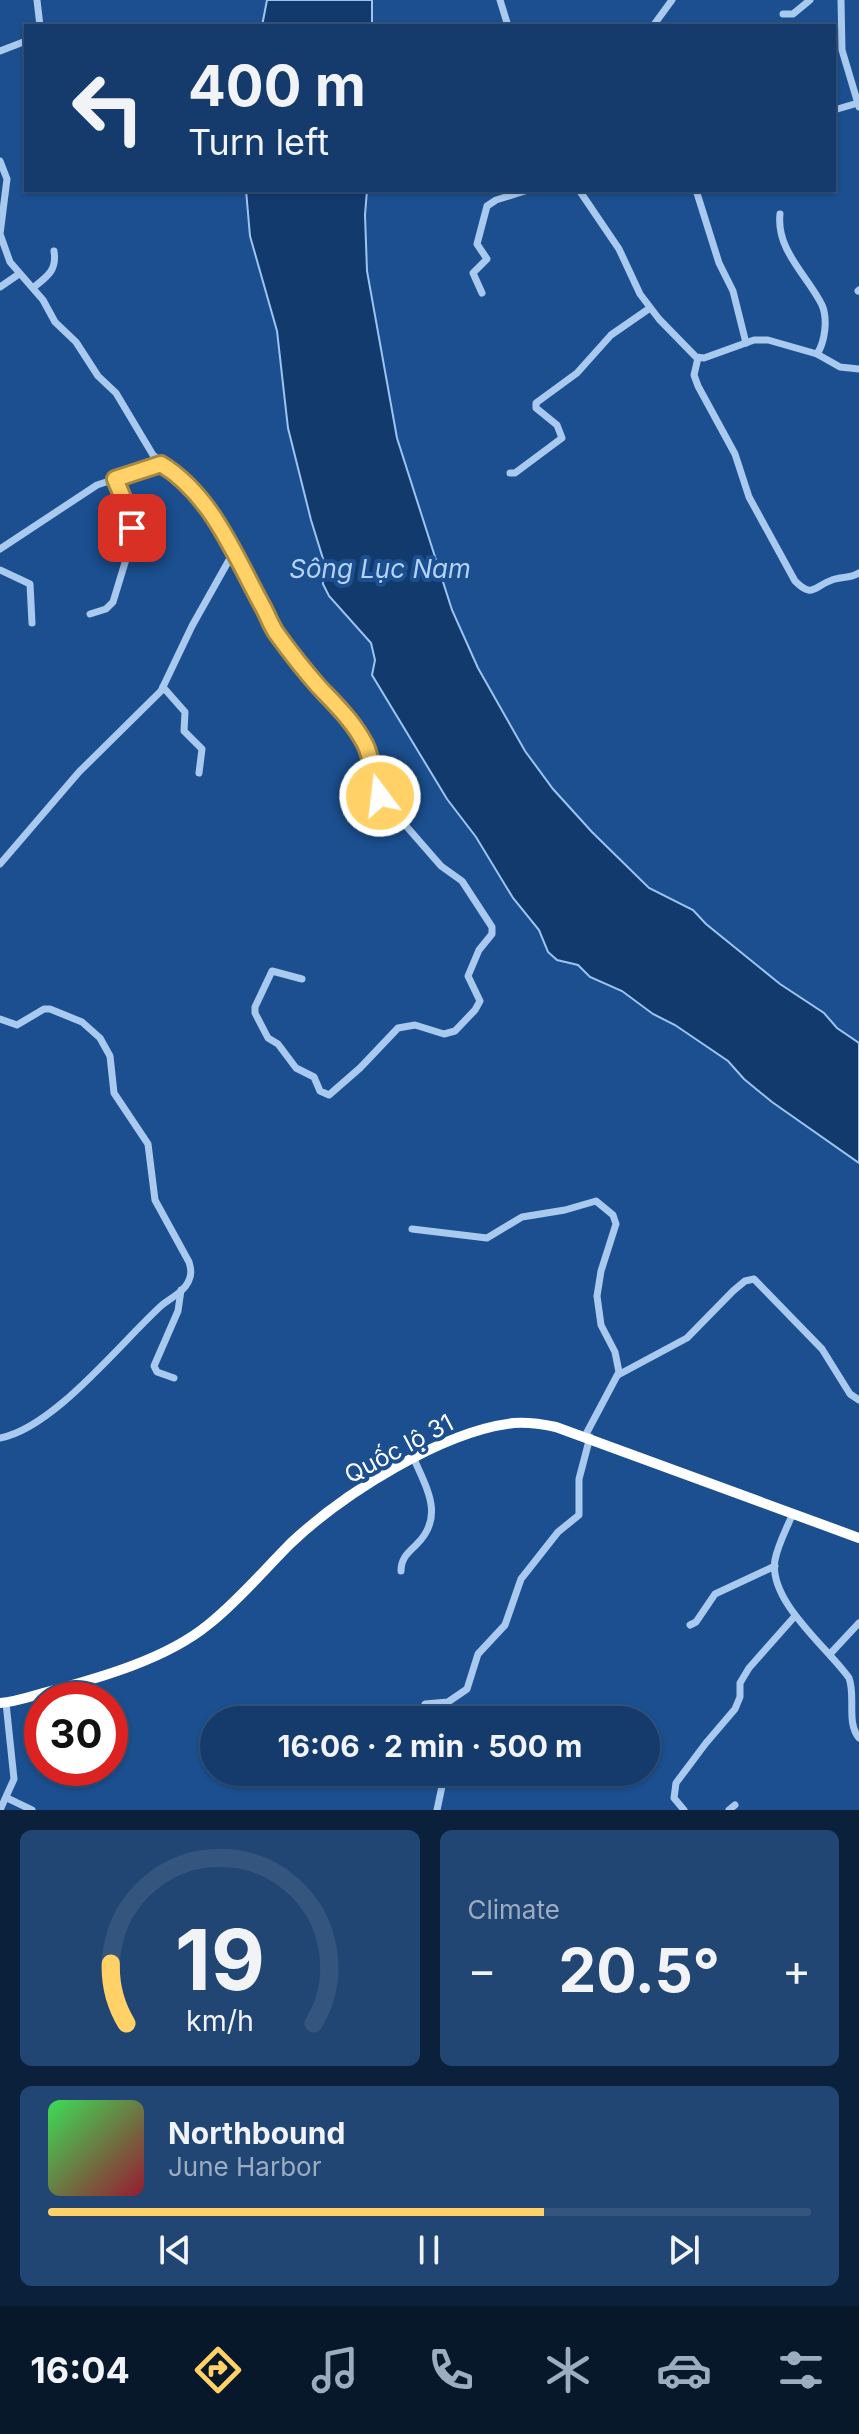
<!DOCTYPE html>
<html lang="en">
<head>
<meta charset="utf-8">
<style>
	body { margin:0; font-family:Inter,sans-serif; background:#214673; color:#f1f3f6; height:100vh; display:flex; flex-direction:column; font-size:30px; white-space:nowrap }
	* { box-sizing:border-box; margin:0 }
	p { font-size:26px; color:#9dadc1 }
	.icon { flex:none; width:44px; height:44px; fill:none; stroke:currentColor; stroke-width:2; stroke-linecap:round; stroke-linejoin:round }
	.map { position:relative; height:1810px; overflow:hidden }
	.panel { display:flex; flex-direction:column; gap:20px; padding:20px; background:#0b203b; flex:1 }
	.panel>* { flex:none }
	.banner { position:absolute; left:24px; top:24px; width:812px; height:168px; border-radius:0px; box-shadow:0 2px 6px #0004,0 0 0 2px #33557e; background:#143b6b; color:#f1f3f6; overflow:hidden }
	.speed { position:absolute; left:24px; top:1682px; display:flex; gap:16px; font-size:40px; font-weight:700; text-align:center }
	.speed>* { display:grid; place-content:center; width:104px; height:104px; border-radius:50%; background:#143b6b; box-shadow:0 2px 6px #0004,0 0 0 2px #33557e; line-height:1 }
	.speed .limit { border:12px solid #d22; background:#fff; color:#111 }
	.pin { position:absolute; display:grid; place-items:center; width:68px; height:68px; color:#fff; margin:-34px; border-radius:16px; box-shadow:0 4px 12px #0006 }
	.me { position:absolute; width:88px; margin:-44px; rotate:345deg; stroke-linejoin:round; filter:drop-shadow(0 0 6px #0008) }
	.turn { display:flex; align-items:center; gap:28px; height:168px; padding:0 32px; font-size:36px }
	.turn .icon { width:104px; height:104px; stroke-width:2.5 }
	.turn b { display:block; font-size:56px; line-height:68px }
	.big { font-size:60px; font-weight:700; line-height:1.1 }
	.panel .tile { flex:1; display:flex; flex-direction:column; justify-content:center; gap:12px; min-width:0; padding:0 28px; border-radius:12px; background:#214673 }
	.panel .dial { align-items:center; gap:0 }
	.dial svg { height:208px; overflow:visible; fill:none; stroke:#33557e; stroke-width:7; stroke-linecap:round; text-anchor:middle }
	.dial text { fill:#f1f3f6; stroke:none }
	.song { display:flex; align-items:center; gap:24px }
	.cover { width:96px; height:96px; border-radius:12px; background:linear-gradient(135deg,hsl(130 70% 55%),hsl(350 70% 35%)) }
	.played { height:8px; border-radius:4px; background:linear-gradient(90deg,#ffd166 65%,#33557e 65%) }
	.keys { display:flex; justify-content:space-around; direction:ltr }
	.heat { display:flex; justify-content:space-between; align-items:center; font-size:44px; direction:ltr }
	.panel .tiles { flex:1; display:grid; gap:20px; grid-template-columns:1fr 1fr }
	.tile:last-child { grid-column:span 2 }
	.trip { position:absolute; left:200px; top:1706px; width:460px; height:80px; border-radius:40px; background:#143b6b; box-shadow:0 2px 6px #0004,0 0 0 2px #33557e; font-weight:700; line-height:80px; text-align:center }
	.tab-bar { display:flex; height:128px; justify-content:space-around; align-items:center; background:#08182b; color:#9dadc1 }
	.tab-bar .icon { width:56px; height:56px }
	.tab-bar .current { color:#ffd166 }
	.tab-bar b { font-size:36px; color:#f1f3f6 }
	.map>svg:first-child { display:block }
	.water { fill:#123a6d; stroke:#9cc4f0; stroke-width:2 }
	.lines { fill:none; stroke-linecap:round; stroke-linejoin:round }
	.minor { stroke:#a9c9ee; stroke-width:7 }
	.highway { stroke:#fff; stroke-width:10 }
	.route-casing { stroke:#a68842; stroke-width:20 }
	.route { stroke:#ffd166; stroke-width:14 }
	.labels { text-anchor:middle; stroke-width:8; stroke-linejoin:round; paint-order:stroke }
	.street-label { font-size:24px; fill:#fff; stroke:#1b4f8f }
	.water-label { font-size:26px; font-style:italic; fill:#b5d3f5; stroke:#1b4f8f }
</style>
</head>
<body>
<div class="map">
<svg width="859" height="1810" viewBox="0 0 859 1810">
	<rect width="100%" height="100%" fill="#1b4f8f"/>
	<g class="water">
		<path d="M267 0H372V26H262Z"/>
		<path d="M246 190H367L365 215 367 271 397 438 452 610 478 668 525 751 553 789 592 832 649 888 693 910 706 924 780 984 824 1013 837 1028 859 1043V1163L772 1102 744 1079 728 1061 675 1025 653 1014 622 991 590 977 578 965 557 960 548 952 539 930 513 898 476 837 447 799 372 675 375 660 371 643 329 596 323 584 324 562 311 520 288 428 277 331 250 236Z"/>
	</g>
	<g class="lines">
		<g class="minor">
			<path d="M37 0 40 26"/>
			<path d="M500 0 508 26"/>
			<path d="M841 0 842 50 859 107"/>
			<path d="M783 14H793L810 0"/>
			<path d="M653 26 672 0"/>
			<path d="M0 51 26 41"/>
			<path d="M834 110 858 103"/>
			<path d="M0 161 7 179 0 234 10 262 43 300 55 322 76 342 98 376 116 393 153 455 190 485 203 501 278 635 302 667 342 709 365 745 371 765V780L380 796 441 866 462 881 492 927V934L479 950 468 976 480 1001 475 1010 455 1031 444 1034 415 1025 398 1028 360 1068 329 1095 320 1091 314 1077 296 1068 278 1044 268 1038 255 1013V1007L272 971 302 979"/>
			<path d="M579 190 619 249 640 294 659 319 696 357 704 358 754 340H768L817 354 840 367 859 369"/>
			<path d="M696 190 719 263 733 291 746 343"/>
			<path d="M780 214C776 250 807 275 822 305 828 319 825 342 817 354"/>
			<path d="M0 287 19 274"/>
			<path d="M34 287C48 276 57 270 54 251"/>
			<path d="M858 291 859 290"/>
			<path d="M482 293 473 273 487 259 477 244 487 206 496 200 528 190"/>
			<path d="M698 358 694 375 698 386 735 454 749 497 795 581C813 599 814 586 832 580 841 576 850 579 859 573"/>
			<path d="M510 473H515L562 438 557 425 536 408V403L577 373 611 335 650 308"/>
			<path d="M0 549 97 485 161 464"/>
			<path d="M0 570 30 584 32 623"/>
			<path d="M90 614 106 609 113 602 131 543V521L115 479"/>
			<path d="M163 687 185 712 184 731 202 749 199 773"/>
			<path d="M0 864 79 772 161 691 192 626 233 553"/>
			<path d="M0 1019 17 1025 44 1009H50L82 1022 100 1038 110 1056 114 1093 148 1144 155 1200 189 1262C191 1268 192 1274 189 1280 185 1291 171 1298 162 1305 121 1342 54 1428 0 1438"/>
			<path d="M412 1229 487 1238 522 1217 565 1210 596 1201 613 1215 616 1224 601 1271 597 1296 601 1325 615 1352 619 1372 585 1436"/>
			<path d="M618 1375 687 1338 733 1291 745 1281 754 1279 822 1349 850 1394 859 1400"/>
			<path d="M174 1378 157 1372 154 1366 178 1311 181 1290"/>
			<path d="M793 1513C787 1528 778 1544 775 1560 768 1601 827 1647 849 1678 856 1696 846 1723 859 1738"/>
			<path d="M401 1571C401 1558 408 1553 416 1545 445 1517 427 1489 414 1459"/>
			<path d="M690 1625 696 1622 715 1594 775 1566"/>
			<path d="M830 1654 859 1623"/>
			<path d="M419 1720 425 1704 448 1702 467 1689 478 1654 505 1625 521 1579 558 1532 579 1515V1479L590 1437"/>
			<path d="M494 1772H502"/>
			<path d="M7 1798 32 1810"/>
			<path d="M0 1810 14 1779 6 1703"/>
			<path d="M437 1810 445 1772"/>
			<path d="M684 1810 674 1798 676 1783 706 1743 735 1709 740 1697V1683L749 1668 795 1616"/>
			<path d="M729 1810 735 1805"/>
		</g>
		<path class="highway" d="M0 1703C16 1702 32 1696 47 1692 99 1678 167 1659 209 1624 239 1600 264 1570 291 1543 343 1494 442 1431 514 1423 528 1422 542 1424 556 1427L859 1538"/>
	</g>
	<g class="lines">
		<g class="route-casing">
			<path id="route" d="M132 528 126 505 115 479 161 464C212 495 235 556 263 607 268 616 271 626 277 634 290 652 304 670 319 687 336 705 353 721 365 744 375 764 368 776 380 796"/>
		</g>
		<use href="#route" class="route"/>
	</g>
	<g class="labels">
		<g class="street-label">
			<text transform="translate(399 1449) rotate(-28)" y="8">Quốc lộ 31</text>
		</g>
		<g class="water-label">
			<text x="380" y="578">Sông Lục Nam</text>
		</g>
	</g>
</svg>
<div class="speed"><div class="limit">30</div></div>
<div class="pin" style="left:132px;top:528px;background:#d93025"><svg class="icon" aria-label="arrive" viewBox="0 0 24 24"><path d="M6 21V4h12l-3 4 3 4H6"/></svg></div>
<svg class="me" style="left:380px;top:796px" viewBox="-20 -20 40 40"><circle r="17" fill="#ffd166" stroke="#fff" stroke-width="3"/><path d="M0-11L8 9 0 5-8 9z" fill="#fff"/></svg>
<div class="trip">16:06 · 2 min · 500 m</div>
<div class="banner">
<div class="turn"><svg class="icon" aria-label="left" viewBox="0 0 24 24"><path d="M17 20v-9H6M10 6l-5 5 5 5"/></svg><div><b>400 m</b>Turn left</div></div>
</div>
</div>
<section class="panel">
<div class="tiles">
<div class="tile dial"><svg viewBox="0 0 100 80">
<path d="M14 69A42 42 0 1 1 86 69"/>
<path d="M14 69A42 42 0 0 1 8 46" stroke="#ffd166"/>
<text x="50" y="56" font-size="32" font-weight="700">19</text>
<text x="50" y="72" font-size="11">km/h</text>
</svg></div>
<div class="tile"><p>Climate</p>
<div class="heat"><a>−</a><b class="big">20.5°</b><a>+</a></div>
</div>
<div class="tile">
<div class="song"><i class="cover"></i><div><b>Northbound</b><p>June Harbor</p></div></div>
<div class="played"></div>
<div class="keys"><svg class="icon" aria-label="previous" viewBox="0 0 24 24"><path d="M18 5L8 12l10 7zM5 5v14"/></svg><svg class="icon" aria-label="pause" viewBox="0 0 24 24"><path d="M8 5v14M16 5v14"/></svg><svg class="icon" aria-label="next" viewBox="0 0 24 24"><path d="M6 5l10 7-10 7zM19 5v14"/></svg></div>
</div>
</div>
</section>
<nav class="tab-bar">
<b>16:04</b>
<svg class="icon current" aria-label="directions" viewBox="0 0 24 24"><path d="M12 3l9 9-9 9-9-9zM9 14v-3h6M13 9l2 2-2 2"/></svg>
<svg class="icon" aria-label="music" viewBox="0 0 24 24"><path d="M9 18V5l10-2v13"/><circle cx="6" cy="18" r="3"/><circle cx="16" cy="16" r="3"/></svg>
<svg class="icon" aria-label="phone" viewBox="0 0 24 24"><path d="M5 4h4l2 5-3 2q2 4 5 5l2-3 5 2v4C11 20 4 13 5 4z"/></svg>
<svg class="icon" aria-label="climate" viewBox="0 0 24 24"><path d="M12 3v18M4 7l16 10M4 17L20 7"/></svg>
<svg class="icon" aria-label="car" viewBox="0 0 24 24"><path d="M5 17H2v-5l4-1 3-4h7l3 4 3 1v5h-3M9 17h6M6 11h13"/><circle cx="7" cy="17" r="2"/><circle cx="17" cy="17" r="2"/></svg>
<svg class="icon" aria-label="filters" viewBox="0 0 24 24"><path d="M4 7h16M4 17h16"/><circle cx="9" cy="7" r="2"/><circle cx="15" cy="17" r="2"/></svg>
</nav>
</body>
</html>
